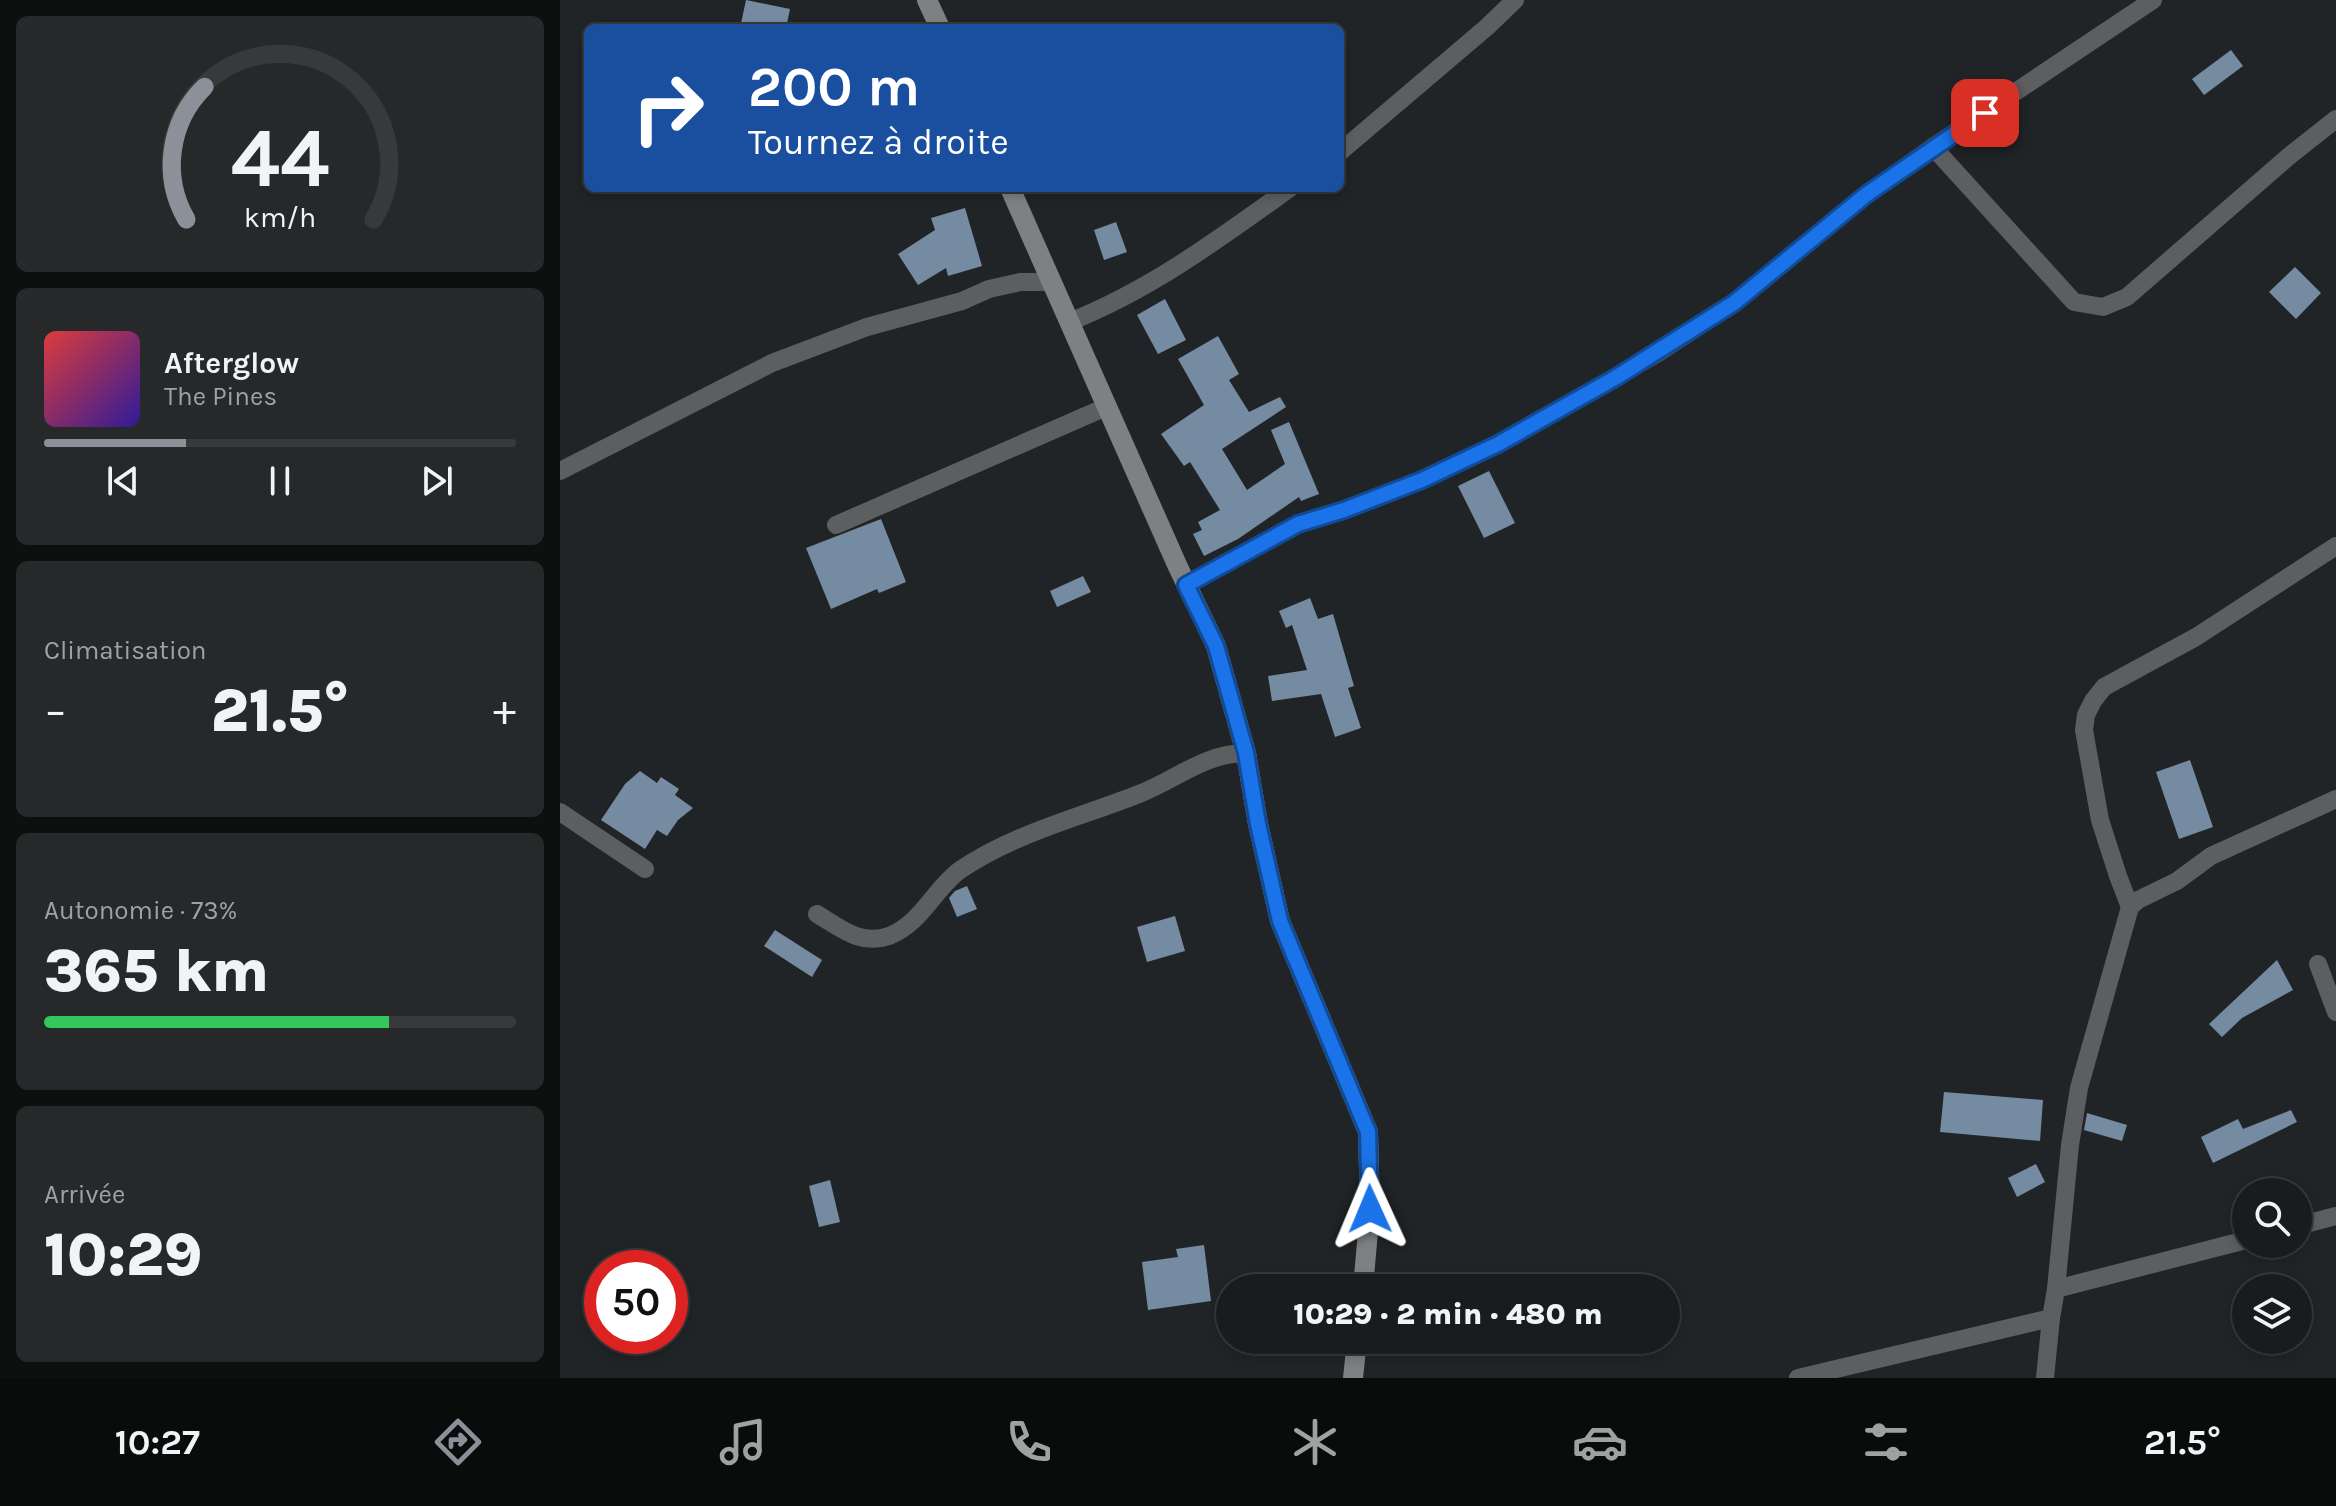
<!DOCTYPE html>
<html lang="fr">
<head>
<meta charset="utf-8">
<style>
	body { margin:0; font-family:Karla,sans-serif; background:#262829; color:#f1f3f6; height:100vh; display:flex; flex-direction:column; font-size:30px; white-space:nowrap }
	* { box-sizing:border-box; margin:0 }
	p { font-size:26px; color:#9fa1a3 }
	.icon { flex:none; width:44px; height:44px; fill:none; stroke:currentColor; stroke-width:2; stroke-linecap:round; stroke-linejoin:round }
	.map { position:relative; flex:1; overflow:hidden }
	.drawer { display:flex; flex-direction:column; gap:16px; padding:16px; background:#0e0f0f; width:560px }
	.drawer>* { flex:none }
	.guide { position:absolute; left:24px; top:24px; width:760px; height:168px; border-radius:12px; box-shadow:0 4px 12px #0003,0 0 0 2px #37393b; background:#1a4fa0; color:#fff; overflow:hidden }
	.fabs { position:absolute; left:1672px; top:1178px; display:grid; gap:16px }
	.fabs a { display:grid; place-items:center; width:80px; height:80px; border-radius:50%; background:#191b1c; box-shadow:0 4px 12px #0003,0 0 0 2px #37393b; font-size:40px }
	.speed { position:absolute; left:24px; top:1250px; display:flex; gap:16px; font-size:40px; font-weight:700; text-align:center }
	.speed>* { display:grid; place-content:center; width:104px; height:104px; border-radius:50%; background:#191b1c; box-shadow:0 4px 12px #0003,0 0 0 2px #37393b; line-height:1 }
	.speed .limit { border:12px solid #d22; background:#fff; color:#111 }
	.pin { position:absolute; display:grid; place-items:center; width:68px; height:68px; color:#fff; margin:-34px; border-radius:16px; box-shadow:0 4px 12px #0006 }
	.me { position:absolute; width:88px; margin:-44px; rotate:359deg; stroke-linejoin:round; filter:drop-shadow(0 0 6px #0008) }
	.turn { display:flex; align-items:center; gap:28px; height:168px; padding:0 32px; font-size:36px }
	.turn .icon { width:104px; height:104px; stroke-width:2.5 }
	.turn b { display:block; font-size:56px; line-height:68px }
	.big { font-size:60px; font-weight:800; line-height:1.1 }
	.drawer .card { flex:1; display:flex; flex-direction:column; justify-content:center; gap:12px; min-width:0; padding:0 28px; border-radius:12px; background:#262829 }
	.drawer .dial { align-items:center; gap:0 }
	.dial svg { height:208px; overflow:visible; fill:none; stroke:#37393b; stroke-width:7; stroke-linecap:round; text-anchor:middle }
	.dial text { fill:#f1f3f6; stroke:none }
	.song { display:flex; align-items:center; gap:24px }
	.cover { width:96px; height:96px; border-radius:12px; background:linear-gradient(135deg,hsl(0 70% 55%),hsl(250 70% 35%)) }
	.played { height:8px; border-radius:4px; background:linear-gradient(90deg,#8c9099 30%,#37393b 30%) }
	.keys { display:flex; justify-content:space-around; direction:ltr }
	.heat { display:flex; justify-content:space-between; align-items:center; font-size:44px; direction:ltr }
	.charge { height:12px; border-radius:6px; background:linear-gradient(90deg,#34c759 73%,#37393b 0) }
	.trip { position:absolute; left:656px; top:1274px; width:464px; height:80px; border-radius:40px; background:#191b1c; box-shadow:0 4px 12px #0003,0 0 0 2px #37393b; font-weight:800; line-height:80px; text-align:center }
	.menu { display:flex; height:128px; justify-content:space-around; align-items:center; background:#0a0b0b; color:#9fa1a3 }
	.menu .icon { width:56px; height:56px }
	.menu .on { color:#8c9099 }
	.menu b { font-size:36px; color:#f1f3f6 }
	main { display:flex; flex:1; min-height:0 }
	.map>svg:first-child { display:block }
	.building { fill:#758ba1 }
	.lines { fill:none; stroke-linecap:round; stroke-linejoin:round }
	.minor { stroke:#5d5e60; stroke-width:18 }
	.secondary { stroke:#7e8082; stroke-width:20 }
	.route-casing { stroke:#114b97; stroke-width:20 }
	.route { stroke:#1a73e8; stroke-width:14 }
</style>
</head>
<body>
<main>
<section class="drawer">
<div class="card dial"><svg viewBox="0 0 100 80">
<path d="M14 69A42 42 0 1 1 86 69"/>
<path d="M14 69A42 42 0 0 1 21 18" stroke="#8c9099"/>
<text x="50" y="56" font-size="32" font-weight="700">44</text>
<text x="50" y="72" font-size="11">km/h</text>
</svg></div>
<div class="card">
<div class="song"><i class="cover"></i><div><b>Afterglow</b><p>The Pines</p></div></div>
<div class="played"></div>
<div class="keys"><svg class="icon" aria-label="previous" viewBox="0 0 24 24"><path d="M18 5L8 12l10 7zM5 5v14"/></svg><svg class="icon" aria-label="pause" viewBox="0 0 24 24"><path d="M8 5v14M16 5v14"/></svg><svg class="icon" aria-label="next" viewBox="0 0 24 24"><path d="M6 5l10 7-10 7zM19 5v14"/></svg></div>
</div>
<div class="card"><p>Climatisation</p>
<div class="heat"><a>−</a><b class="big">21.5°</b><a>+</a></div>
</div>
<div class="card"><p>Autonomie · 73%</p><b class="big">365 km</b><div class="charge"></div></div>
<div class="card"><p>Arrivée</p><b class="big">10:29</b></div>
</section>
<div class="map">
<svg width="1776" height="1378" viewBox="0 0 1776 1378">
	<rect width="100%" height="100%" fill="#212426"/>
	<g class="building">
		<path d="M186 0 230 9 226 28H180Z"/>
		<path d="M1671 50 1683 66 1644 95 1632 79Z"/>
		<path d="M405 208 422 266 388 276 386 268 358 285 338 254 375 230 371 218Z"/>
		<path d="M556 222 567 252 544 260 534 230Z"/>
		<path d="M1735 267 1761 293 1736 319 1709 292Z"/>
		<path d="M605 299 626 340 598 354 577 315Z"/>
		<path d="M658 336 679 374 669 380 689 412 720 397 726 407 662 449 687 490 725 464 711 430 729 422 759 494 741 501 739 497 678 539 644 556 633 534 642 530 638 522 660 510 630 462 624 466 601 434 644 405 618 359Z"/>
		<path d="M929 471 955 523 924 538 898 486Z"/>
		<path d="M321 519 346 582 319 593 317 589 271 609 246 548Z"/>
		<path d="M523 576 531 592 497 607 490 591Z"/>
		<path d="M750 598 758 619 773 614 794 686 788 688 801 728 775 737 761 694 712 701 708 676 747 670 732 625 726 628 719 611Z"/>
		<path d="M1630 760 1653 827 1619 839 1596 772Z"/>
		<path d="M80 771 97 783 101 777 119 789 115 795 133 808 118 820 107 836 97 830 85 849 41 820 65 784Z"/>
		<path d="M407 886 417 909 397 917 389 898 395 891Z"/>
		<path d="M615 916 625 951 587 962 577 927Z"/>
		<path d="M215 930 262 960 252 977 204 946Z"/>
		<path d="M1717 960 1733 990 1682 1018 1662 1037 1649 1024Z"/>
		<path d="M1384 1092 1483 1100 1480 1141 1380 1132Z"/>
		<path d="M1731 1110 1737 1122 1653 1163 1641 1137 1678 1119 1683 1129Z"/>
		<path d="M1527 1113 1567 1125 1562 1141 1524 1130Z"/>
		<path d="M1476 1164 1485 1182 1457 1197 1448 1178Z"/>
		<path d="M270 1180 280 1222 259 1227 249 1186Z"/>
		<path d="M644 1245 651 1301 588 1310 582 1262 618 1257 616 1249Z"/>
	</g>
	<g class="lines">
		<g class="minor">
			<path d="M1373 147 1514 302 1543 307 1567 297 1728 157 1776 119"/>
			<path d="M780 152 927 27 955 0"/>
			<path d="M509 322C590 290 659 239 730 188"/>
			<path d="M0 471 212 363 307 327 402 301 429 289 460 282H491"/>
			<path d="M276 525 546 407"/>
			<path d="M626 585 738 524 784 510 862 480 938 444 1098 353 1174 303 1307 194 1373 147 1593 0"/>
			<path d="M0 812 85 869"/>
			<path d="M1570 907 1558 876 1540 820 1524 730 1526 715 1533 701 1544 687 1636 637 1776 546"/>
			<path d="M257 914C280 928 301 946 329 936 361 924 374 889 400 870 455 833 518 818 579 794 615 780 645 753 686 753"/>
			<path d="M1758 964 1776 1012"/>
			<path d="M1738 1226 1776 1216"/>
			<path d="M1496 1289 1686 1240"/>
			<path d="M1238 1378 1491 1318"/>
			<path d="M1485 1378 1491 1318 1496 1289 1510 1145 1519 1088 1570 907 1578 900 1617 881 1651 856 1776 799"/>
		</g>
		<g class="secondary">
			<path d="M367 0 380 28"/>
			<path d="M450 188 618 567 656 646 686 753 698 824 720 921 808 1132 810 1209 803 1288"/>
			<path d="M793 1378 797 1340"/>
		</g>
	</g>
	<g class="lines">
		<g class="route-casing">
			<path id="route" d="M810 1209 808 1132 720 921 698 824 686 753 656 646 626 585 738 524 784 510 862 480 938 444 1055 378 1174 303 1307 194 1425 113"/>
		</g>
		<use href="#route" class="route"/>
	</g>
</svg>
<div class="fabs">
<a><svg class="icon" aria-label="search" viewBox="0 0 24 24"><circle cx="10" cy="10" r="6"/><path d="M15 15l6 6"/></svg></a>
<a><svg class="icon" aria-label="layers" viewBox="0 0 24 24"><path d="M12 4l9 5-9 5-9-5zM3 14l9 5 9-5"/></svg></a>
</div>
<div class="speed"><div class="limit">50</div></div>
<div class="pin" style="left:1425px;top:113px;background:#d93025"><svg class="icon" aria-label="arrive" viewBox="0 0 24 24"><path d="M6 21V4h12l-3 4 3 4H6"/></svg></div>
<svg class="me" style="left:810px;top:1209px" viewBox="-20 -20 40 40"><path d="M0-17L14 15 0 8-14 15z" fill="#1a73e8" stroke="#fff" stroke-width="4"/></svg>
<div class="trip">10:29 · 2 min · 480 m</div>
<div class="guide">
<div class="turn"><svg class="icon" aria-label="right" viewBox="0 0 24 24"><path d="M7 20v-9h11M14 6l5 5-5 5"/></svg><div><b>200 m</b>Tournez à droite</div></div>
</div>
</div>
</main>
<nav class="menu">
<b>10:27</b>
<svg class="icon on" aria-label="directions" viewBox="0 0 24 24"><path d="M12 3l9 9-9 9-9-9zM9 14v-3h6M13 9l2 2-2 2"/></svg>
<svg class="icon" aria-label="music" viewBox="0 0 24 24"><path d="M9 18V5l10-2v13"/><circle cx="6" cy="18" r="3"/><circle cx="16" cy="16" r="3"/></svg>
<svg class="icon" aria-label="phone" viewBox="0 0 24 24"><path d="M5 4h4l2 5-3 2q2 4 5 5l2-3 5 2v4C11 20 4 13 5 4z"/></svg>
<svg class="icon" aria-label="climate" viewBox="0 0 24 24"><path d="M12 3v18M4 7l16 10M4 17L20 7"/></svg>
<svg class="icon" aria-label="car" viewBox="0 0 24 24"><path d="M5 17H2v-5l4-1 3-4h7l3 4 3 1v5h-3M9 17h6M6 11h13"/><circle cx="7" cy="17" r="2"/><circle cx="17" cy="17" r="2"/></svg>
<svg class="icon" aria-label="filters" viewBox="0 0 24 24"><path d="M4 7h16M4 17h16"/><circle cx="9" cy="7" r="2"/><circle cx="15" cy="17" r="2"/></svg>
<b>21.5°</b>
</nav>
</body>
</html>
